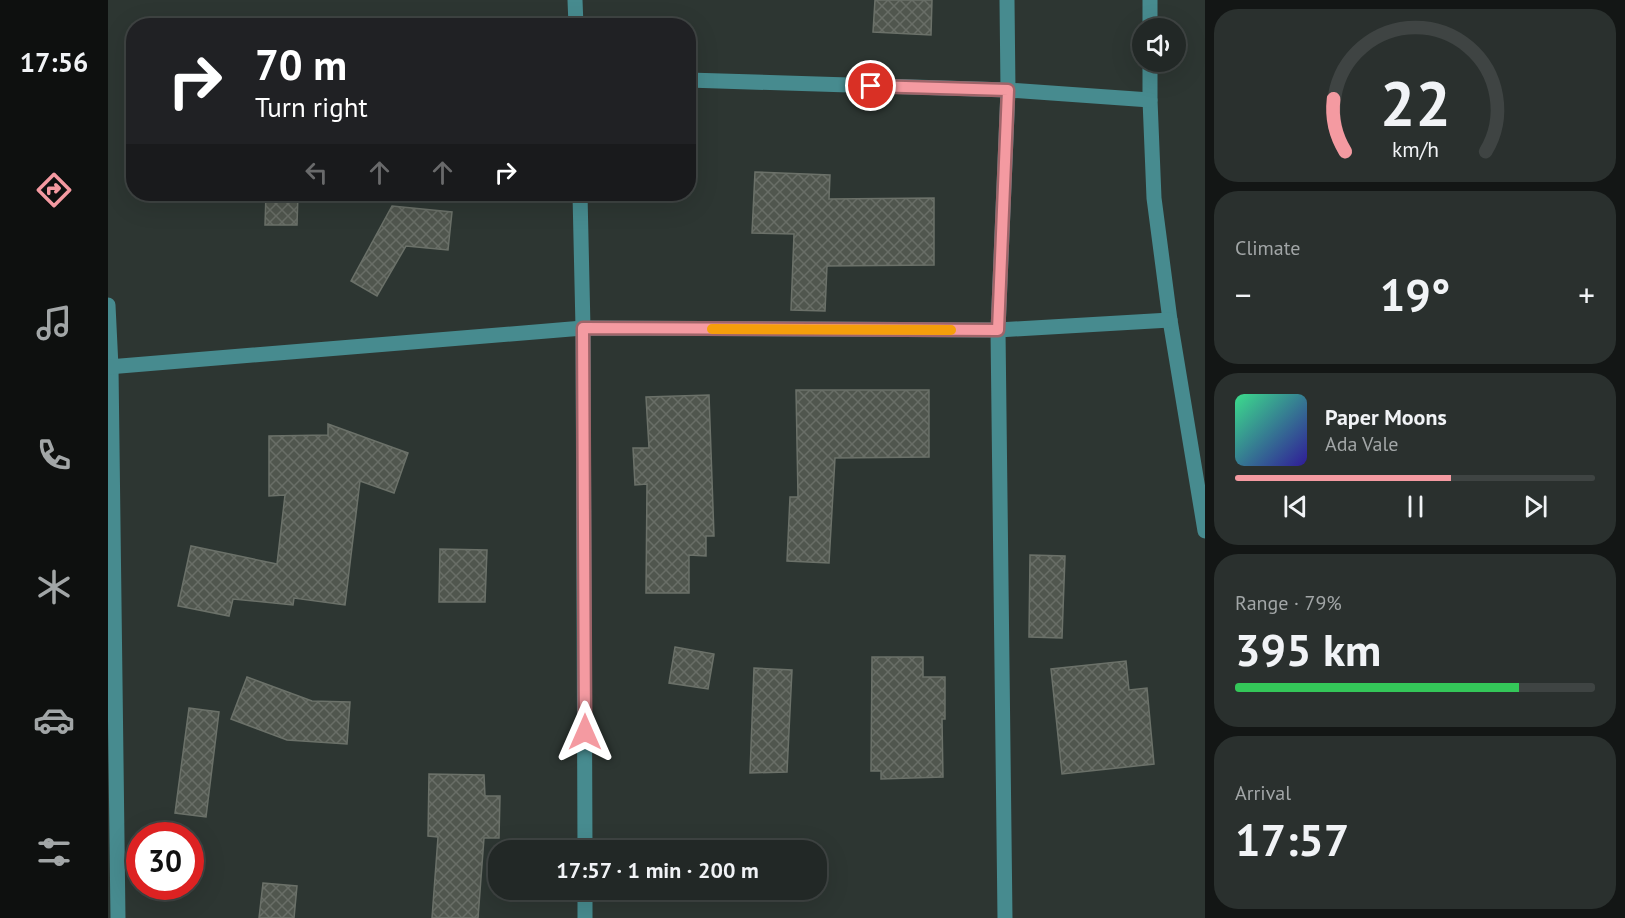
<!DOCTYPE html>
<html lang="en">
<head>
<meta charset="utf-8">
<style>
	body { margin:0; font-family:"PT Sans",sans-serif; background:#2a302e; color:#f1f3f6; height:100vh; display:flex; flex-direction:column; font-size:22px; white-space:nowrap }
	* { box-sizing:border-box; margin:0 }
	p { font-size:20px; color:#a2a6a7 }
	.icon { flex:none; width:33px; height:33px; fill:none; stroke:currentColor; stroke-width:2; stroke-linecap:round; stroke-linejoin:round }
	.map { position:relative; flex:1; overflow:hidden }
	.drawer { display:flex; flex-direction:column; gap:9px; padding:9px; background:#131615; width:420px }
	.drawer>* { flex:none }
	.banner { position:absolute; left:18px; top:18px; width:570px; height:183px; border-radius:24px; box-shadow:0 6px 24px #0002,0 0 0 2px #3f4443; background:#202124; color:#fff; overflow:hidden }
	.controls { position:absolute; left:1024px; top:18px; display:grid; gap:12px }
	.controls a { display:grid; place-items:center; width:54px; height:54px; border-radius:50%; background:#222826; box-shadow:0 6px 24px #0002,0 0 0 2px #3f4443; font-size:30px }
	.speed { position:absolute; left:18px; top:822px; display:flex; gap:12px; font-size:30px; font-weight:700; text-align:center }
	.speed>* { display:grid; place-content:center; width:78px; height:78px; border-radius:50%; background:#222826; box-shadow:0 6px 24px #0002,0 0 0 2px #3f4443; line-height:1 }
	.speed .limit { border:9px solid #d22; background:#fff; color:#111 }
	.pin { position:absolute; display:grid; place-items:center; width:51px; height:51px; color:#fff; margin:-26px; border:3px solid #fff; border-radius:50%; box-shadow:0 2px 6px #0007 }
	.me { position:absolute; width:66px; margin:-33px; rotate:0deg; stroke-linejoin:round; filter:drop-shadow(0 0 4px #0008) }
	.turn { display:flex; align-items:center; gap:21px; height:126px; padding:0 30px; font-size:27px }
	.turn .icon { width:78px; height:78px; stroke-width:2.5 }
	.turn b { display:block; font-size:42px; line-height:51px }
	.lanes { display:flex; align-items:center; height:57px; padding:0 30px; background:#0003; justify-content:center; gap:30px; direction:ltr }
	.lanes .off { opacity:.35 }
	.big { font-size:45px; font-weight:700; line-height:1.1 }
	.drawer .widget { flex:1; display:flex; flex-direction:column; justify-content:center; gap:9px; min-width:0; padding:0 21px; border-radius:24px; background:#2a302e }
	.drawer .dial { align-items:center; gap:0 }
	.dial svg { height:156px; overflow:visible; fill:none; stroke:#3f4443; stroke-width:7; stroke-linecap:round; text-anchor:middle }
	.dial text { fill:#f1f3f6; stroke:none }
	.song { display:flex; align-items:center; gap:18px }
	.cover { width:72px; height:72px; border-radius:9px; background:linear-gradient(135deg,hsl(150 70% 55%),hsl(250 70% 35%)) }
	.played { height:6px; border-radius:3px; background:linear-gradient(90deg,#f49aa1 60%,#3f4443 60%) }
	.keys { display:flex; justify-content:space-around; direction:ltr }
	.heat { display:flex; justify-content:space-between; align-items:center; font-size:33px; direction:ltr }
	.charge { height:9px; border-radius:4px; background:linear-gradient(90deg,#34c759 79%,#3f4443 0) }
	.trip { position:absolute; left:380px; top:840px; width:339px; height:60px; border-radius:24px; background:#222826; box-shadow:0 6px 24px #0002,0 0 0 2px #3f4443; font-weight:700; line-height:60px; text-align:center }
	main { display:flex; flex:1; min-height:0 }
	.tab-bar { display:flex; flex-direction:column; width:108px; justify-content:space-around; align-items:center; background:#0e100f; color:#a2a6a7 }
	.tab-bar .icon { width:42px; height:42px }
	.tab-bar .current { color:#f49aa1 }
	.tab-bar b { font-size:27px; color:#f1f3f6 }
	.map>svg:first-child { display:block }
	.building { fill:url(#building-cross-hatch); stroke:#6b7169; stroke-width:1.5 }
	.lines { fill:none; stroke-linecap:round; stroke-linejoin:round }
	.minor { stroke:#478b8f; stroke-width:15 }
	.route-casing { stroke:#9f6469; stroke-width:15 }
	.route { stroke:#f49aa1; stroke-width:10 }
	.slow { stroke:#f59e0b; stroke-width:10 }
</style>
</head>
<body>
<main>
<nav class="tab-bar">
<b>17:56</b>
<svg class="icon current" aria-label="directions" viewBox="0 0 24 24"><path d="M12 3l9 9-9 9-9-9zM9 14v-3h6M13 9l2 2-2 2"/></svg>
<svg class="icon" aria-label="music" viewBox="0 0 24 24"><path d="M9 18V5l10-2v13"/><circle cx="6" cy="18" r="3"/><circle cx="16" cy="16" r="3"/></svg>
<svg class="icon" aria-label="phone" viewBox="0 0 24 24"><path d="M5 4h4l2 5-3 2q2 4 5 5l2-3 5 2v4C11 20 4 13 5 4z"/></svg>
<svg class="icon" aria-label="climate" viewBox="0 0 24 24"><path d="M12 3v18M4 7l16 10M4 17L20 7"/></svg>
<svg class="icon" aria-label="car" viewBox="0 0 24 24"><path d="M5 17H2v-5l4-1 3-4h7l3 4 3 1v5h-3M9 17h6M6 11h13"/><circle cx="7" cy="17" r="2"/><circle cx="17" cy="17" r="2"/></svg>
<svg class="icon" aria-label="filters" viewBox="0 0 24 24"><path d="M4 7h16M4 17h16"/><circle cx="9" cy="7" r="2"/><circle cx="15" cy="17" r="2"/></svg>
</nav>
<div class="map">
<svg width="1097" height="918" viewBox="0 0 1097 918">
	<defs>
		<pattern id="building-cross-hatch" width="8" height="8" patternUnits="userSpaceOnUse" patternTransform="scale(1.5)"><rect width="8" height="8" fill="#50564e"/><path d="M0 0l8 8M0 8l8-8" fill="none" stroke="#696e67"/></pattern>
	</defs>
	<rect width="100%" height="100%" fill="#2d3632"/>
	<g class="building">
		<path d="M767 0H824L823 35 765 32Z"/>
		<path d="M647 172 722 175 721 199 826 198V265L719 266 717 311 683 310 686 234 644 233Z"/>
		<path d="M158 194H190L189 225H157Z"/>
		<path d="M284 206 344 212 340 250 298 246 269 296 243 281Z"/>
		<path d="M688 390H821V457L727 458 721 563 679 561 682 497H690Z"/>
		<path d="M601 395 606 536H598V556L581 555V593H538L539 484 527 485 525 448H541L538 397Z"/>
		<path d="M220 424 300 453 286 493 252 481 237 605 186 598 185 605 125 599 121 616 70 606 83 546 169 564 177 495 161 496V436L220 435Z"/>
		<path d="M332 549 379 550 377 602H331Z"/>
		<path d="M922 555 957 556 954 638 921 637Z"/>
		<path d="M567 647 606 654 600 689 561 683Z"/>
		<path d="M764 657H815V677H837V719H834L835 777 773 779V771H763Z"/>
		<path d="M1018 661 1021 690 1039 688 1046 764 954 774 943 669Z"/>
		<path d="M646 668 684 670 679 772 642 773Z"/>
		<path d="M139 677 204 701 242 702 239 744 179 740 123 719Z"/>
		<path d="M81 708 111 712 98 817 67 813Z"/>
		<path d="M321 774 376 775 377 796H392L391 838H376L370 918H324L330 837 320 836Z"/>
		<path d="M155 883 189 886 186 918H151Z"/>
	</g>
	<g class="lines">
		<g class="minor">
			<path d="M467 0 468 26"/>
			<path d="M1042 28V0"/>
			<path d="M1042 62V100L1046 198 1062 320 1097 531"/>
			<path d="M580 80 900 90 1042 100"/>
			<path d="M472 194 475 328 477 850"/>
			<path d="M0 305 3 367 10 918"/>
			<path d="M0 367 475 328 890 330 1062 320"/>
			<path d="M477 890V918"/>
			<path d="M897 918 890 330 900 90 899 0"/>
		</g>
	</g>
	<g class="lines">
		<g class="route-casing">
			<path id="route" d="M477 732 475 328 890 330 900 90 763 86"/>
		</g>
		<use href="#route" class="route"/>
		<path class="slow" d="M604 329 843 330"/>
	</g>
</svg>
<div class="controls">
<a><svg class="icon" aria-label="sound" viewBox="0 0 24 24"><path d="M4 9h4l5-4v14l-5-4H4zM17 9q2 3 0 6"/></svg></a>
</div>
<div class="speed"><div class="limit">30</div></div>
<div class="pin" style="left:763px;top:86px;background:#d93025"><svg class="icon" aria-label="arrive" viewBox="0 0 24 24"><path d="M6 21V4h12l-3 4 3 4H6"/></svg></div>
<svg class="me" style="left:477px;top:732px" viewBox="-20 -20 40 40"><path d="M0-17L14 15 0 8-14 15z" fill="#f49aa1" stroke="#fff" stroke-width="4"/></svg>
<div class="trip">17:57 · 1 min · 200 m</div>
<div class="banner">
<div class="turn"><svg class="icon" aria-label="right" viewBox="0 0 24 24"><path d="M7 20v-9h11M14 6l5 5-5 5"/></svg><div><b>70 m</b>Turn right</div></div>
<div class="lanes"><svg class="icon off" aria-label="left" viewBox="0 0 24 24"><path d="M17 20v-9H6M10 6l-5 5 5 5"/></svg><svg class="icon off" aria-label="ahead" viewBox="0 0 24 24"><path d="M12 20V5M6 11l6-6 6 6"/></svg><svg class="icon off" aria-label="ahead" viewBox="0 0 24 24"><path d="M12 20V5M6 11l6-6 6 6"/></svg><svg class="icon" aria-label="right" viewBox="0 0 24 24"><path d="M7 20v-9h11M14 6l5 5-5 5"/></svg></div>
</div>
</div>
<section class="drawer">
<div class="widget dial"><svg viewBox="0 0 100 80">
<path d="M14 69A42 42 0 1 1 86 69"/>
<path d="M14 69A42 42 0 0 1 8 42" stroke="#f49aa1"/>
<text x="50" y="56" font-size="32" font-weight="700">22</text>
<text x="50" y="72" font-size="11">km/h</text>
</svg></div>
<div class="widget"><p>Climate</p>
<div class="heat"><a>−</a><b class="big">19°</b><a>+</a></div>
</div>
<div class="widget">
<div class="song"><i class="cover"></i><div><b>Paper Moons</b><p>Ada Vale</p></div></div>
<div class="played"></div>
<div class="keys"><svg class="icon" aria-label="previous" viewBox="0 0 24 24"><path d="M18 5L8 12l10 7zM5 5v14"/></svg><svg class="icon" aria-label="pause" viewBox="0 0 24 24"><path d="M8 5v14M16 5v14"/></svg><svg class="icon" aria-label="next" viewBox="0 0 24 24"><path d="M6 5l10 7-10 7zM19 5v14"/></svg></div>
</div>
<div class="widget"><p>Range · 79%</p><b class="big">395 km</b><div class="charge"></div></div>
<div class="widget"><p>Arrival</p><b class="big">17:57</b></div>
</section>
</main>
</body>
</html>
